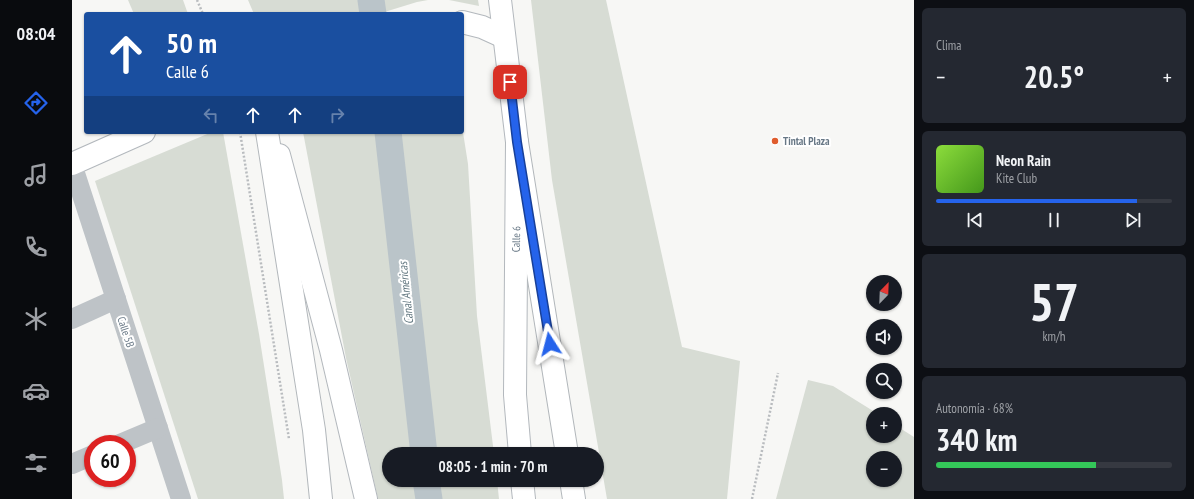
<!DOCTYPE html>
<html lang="es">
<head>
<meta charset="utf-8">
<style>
	body { margin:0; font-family:"PT Sans Narrow",sans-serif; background:#242831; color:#f1f3f6; height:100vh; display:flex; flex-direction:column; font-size:15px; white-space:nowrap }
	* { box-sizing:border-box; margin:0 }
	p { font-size:13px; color:#9ea1a6 }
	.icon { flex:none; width:22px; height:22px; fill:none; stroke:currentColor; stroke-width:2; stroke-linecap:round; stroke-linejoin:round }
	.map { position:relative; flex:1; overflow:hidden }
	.drawer { display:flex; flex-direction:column; gap:8px; padding:8px; background:#0d0f14; width:280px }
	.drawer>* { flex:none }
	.guide { position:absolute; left:12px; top:12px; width:380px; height:122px; border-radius:4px; box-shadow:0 1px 3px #0004; background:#1a4fa0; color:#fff; overflow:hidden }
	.needle { width:26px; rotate:23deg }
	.buttons { position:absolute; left:794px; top:275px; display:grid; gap:8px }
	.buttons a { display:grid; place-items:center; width:36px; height:36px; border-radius:50%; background:#171b24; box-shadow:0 1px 3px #0004; font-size:20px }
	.speed { position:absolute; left:12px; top:435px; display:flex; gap:8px; font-size:20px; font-weight:700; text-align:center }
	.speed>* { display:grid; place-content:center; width:52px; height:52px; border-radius:50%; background:#171b24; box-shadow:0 1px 3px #0004; line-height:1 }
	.speed .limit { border:6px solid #d22; background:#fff; color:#111 }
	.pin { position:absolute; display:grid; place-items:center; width:34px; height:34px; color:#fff; margin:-17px; border-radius:8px; box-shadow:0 2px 6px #0006 }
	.me { position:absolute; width:44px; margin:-22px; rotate:351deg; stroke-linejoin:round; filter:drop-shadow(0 0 3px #0008) }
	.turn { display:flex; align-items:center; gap:14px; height:84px; padding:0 16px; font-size:18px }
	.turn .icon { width:52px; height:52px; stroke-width:2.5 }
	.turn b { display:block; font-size:28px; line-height:34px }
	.lanes { display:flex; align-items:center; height:38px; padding:0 16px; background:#0003; justify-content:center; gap:20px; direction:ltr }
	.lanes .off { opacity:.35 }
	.big { font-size:30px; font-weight:700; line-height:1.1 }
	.drawer .tile { flex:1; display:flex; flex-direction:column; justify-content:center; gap:6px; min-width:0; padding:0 14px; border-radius:6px; background:#242831 }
	.drawer .dial { align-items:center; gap:0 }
	.dial b { font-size:52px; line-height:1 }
	.song { display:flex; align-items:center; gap:12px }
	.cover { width:48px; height:48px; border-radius:6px; background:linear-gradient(135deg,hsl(90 70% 55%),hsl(100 70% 35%)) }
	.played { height:4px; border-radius:2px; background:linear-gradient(90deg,#2563eb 85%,#363941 85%) }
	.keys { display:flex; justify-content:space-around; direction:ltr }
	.heat { display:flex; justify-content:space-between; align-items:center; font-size:22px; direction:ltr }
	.charge { height:6px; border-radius:3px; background:linear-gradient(90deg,#34c759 68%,#363941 0) }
	.trip { position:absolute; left:310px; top:447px; width:222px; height:40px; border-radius:20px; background:#171b24; box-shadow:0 1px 3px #0004; font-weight:700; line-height:40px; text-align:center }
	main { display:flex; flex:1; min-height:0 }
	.menu { display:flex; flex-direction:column; width:72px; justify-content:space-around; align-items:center; background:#090b0e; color:#9ea1a6 }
	.menu .icon { width:28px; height:28px }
	.menu .active { color:#2563eb }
	.menu b { font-size:18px; color:#f1f3f6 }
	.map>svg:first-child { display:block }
	.green { fill:#d7dcd4; fill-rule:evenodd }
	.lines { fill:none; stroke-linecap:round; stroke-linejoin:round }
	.canal { stroke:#bac4c9; stroke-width:27 }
	.secondary-casing { stroke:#b3b8bd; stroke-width:24 }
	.primary-casing { stroke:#b2b7bb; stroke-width:24 }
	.path { stroke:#b9bcbf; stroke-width:2.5; stroke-dasharray:2 2; stroke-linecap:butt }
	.street { stroke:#bec3c7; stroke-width:20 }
	.secondary { stroke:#fff; stroke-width:22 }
	.primary { stroke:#fff; stroke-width:22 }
	.route-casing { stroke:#184099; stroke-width:10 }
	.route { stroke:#2563eb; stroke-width:7 }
	.poi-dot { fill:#df5c2d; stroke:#fff; stroke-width:1.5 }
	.labels { text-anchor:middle; stroke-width:4; stroke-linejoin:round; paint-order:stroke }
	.poi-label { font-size:11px; font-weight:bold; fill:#677785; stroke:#fff; text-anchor:start }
	.street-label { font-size:11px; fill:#677785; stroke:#fff }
	.water-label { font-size:12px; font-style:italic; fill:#637881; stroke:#fff }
</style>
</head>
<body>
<main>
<nav class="menu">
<b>08:04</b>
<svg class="icon active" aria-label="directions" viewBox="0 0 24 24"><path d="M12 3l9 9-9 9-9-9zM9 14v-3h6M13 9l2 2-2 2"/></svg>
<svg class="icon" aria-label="music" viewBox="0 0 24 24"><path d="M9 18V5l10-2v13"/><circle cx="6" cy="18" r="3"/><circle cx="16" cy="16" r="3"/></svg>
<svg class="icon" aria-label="phone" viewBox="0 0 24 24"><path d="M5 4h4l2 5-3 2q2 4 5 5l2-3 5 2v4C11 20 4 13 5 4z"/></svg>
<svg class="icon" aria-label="climate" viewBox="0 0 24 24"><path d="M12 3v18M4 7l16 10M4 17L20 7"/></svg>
<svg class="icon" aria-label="car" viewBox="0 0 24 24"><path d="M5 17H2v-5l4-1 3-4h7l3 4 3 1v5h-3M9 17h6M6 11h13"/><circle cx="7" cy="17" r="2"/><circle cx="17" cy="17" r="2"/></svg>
<svg class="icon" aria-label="filters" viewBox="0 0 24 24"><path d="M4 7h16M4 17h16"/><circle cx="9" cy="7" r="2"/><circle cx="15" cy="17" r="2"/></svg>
</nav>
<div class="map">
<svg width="842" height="499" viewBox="0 0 842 499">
	<rect width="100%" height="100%" fill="#f7f7f5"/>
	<g class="green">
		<path d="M56 0H111L116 14H62Z"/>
		<path d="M176 0H356L345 2 306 14H182Z"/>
		<path d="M377 0H406L407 6Z"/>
		<path d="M459 0H534L610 347 668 361 655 499H535L480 180Z"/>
		<path d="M390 126 396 164 405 316 422 454H317V480H425L427 499H306L274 358 231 132H390Z"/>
		<path d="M140 132H151L187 334 210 480 212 499H126L23 181Z"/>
		<path d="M736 380 761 386 806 414H801V436H823V425L842 437V499H704ZM801 458H823V480H801Z"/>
	</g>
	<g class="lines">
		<g class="canal">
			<path d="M299 0 301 14"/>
			<path d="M316 132 352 454"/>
			<path d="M354 480 357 499"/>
		</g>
		<g class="secondary-casing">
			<g id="secondary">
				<path d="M428 0 445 142 443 395 448 454"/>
				<path d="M390 22 410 27 432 37"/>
				<path d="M207 155 259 350 294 499"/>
				<path d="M0 164 72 132"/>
				<path d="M450 480 452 499"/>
			</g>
		</g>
		<g class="primary-casing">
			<g id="primary">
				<path d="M195 132 242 430 249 499"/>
				<path d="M445 142 495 454"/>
				<path d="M499 480 502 499"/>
			</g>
		</g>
		<g class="path">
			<path d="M125 0 131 14"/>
			<path d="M168 132 217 439"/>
			<path d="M680 499 706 373"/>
		</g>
		<g class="street">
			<path d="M0 164 109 499"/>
			<path d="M0 319 44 299"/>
			<path d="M48 444 86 428"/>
			<path d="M0 464 21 455"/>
		</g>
		<use href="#secondary" class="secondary"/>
		<use href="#primary" class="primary"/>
	</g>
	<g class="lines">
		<g class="route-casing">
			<path id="route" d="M438 82 445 142 478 344"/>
		</g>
		<use href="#route" class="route"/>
	</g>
	<circle class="poi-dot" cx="703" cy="141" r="4"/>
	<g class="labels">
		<g class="poi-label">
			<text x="711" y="145">Tintal Plaza</text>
		</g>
		<g class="street-label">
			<text transform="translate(444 239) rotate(-89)" y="4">Calle 6</text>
			<text transform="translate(54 332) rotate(72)" y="4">Calle 5B</text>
		</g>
		<g class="water-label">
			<text transform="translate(334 293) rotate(-96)" y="4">Canal Américas</text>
		</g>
	</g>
</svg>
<div class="buttons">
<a><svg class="needle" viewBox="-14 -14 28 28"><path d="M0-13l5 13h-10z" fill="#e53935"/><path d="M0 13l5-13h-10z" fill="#9ea1a6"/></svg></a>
<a><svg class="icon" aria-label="sound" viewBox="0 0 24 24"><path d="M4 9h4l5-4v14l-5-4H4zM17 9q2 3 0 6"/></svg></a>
<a><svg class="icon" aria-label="search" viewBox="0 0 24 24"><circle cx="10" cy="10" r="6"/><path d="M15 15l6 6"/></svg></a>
<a>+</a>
<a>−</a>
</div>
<div class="speed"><div class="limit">60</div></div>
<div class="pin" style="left:438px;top:82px;background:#d93025"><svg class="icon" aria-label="arrive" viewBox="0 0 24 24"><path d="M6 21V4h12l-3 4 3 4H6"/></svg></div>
<svg class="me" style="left:478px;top:344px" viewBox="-20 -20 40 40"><path d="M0-17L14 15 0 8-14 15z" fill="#2563eb" stroke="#fff" stroke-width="4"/></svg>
<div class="trip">08:05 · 1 min · 70 m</div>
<div class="guide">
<div class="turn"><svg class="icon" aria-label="ahead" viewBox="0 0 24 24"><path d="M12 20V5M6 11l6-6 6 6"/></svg><div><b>50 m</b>Calle 6</div></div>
<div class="lanes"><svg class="icon off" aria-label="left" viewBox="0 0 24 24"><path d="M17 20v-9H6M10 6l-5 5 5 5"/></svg><svg class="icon" aria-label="ahead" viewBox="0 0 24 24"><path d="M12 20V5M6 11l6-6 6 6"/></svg><svg class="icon" aria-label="ahead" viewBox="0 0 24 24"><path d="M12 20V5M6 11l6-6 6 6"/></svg><svg class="icon off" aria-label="right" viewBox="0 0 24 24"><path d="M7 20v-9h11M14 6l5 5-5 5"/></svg></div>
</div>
</div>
<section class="drawer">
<div class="tile"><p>Clima</p>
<div class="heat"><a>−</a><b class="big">20.5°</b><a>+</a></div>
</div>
<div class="tile">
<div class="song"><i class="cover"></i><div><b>Neon Rain</b><p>Kite Club</p></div></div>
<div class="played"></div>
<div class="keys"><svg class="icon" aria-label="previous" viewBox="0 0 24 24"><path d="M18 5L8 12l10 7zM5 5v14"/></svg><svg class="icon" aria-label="pause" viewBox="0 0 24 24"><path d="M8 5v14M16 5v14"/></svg><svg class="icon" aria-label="next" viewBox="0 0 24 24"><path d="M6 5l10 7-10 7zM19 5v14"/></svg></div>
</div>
<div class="tile dial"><b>57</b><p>km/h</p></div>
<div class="tile"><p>Autonomía · 68%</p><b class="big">340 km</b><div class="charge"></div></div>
</section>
</main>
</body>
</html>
